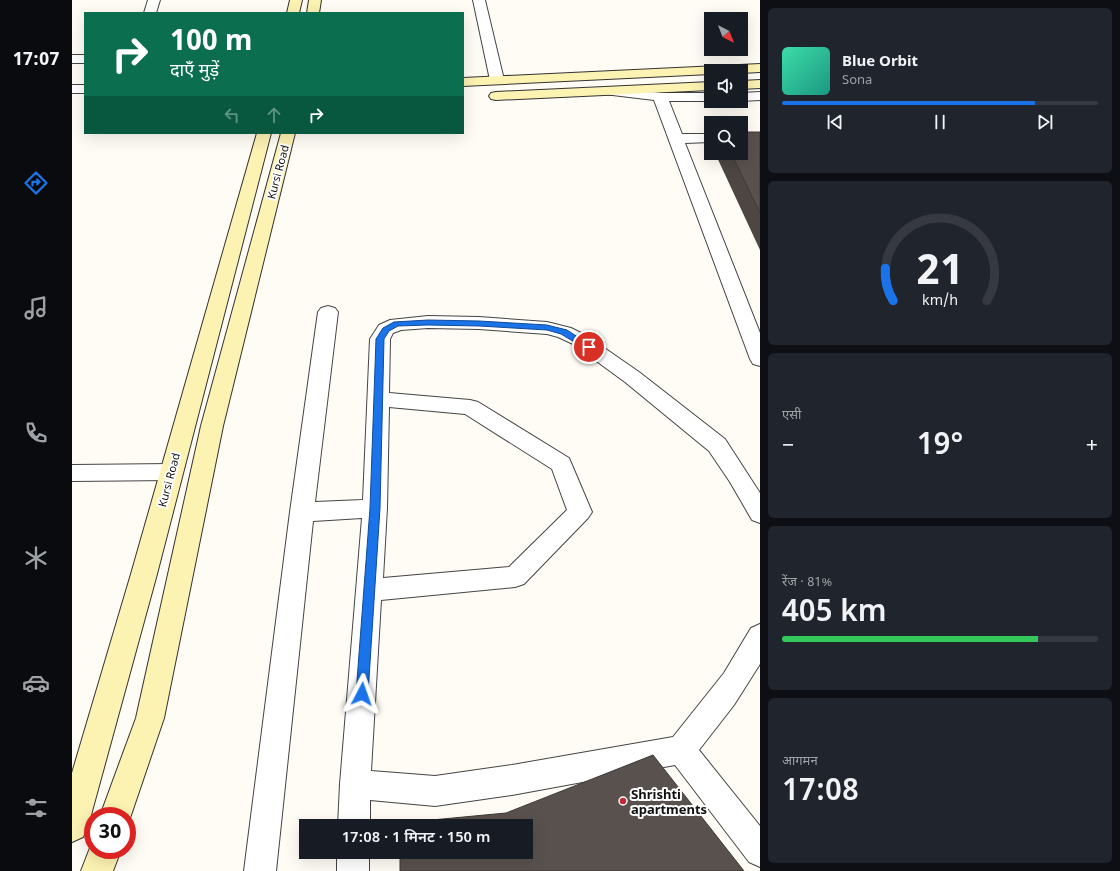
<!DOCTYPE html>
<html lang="hi">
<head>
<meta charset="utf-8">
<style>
	body { margin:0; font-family:Georgia,"Noto Sans Devanagari",serif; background:#20242c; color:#f1f3f6; height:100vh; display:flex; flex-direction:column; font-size:15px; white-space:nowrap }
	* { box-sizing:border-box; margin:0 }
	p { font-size:13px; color:#9ea1a6 }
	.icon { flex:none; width:22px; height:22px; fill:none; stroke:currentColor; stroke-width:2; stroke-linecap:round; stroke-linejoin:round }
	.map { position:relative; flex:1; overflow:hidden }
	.drawer { display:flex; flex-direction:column; gap:8px; padding:8px; background:#0d0f14; width:360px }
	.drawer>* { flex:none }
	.top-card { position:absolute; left:12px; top:12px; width:380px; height:122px; border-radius:0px; box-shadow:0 4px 16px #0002; background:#0b6e4f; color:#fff; overflow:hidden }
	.needle { width:26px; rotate:138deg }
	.fabs { position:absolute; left:632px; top:12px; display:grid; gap:8px }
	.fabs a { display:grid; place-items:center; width:44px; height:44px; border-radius:0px; background:#171b24; box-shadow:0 4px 16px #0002; font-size:20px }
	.speed { position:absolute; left:12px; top:807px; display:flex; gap:8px; font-size:20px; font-weight:700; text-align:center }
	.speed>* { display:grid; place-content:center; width:52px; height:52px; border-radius:50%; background:#171b24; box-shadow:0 4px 16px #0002; line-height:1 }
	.speed .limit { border:6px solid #d22; background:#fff; color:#111 }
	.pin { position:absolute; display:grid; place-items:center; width:34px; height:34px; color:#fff; margin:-17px; border:2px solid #fff; border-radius:50%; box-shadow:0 1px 4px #0007 }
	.me { position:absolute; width:44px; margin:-22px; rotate:4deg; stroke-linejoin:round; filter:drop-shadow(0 0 3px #0008) }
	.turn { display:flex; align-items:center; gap:14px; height:84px; padding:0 20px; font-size:18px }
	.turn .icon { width:52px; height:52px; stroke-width:2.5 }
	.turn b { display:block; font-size:28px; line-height:34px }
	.lanes { display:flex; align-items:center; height:38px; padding:0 20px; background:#0003; justify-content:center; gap:20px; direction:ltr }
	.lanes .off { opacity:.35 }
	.big { font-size:30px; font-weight:600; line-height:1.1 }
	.drawer .tile { flex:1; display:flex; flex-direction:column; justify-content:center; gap:6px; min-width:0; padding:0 14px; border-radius:6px; background:#20242c }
	.drawer .dial { align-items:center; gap:0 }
	.dial svg { height:104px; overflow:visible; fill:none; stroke:#363941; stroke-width:7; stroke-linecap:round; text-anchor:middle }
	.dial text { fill:#f1f3f6; stroke:none }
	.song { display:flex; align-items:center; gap:12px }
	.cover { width:48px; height:48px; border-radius:6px; background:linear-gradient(135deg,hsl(160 70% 55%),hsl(170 70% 35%)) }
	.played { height:4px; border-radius:2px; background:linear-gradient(90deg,#1a73e8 80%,#363941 80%) }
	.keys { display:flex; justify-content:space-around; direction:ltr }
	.heat { display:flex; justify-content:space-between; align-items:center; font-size:22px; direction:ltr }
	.charge { height:6px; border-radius:3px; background:linear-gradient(90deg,#34c759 81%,#363941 0) }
	.trip { position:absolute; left:227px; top:819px; width:234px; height:40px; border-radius:0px; background:#171b24; box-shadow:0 4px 16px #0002; font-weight:600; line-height:40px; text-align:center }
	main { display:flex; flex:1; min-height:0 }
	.tab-bar { display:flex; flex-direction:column; width:72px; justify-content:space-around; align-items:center; background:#090b0e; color:#9ea1a6 }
	.tab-bar .icon { width:28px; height:28px }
	.tab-bar .selected { color:#1a73e8 }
	.tab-bar b { font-size:18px; color:#f1f3f6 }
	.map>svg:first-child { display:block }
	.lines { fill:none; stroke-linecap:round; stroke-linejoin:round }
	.street-casing { stroke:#444; stroke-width:2 }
	.secondary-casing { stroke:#333; stroke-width:2 }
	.street { fill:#fff; fill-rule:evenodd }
	.secondary { fill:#fcf2b2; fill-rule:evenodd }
	.wall { fill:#4d4642 }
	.building { fill:#59514d; stroke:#3e3936 }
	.route { fill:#1a73e8; stroke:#114b97 }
	.poi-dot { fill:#be2b36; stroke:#fff; stroke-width:1.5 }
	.labels { text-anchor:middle; stroke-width:4; stroke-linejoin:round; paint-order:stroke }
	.street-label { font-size:11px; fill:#111; stroke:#fff }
	.near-poi-label { font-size:13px; font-weight:bold; fill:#111; stroke:#fff; text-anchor:start }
</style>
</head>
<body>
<main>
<nav class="tab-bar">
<b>17:07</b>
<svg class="icon selected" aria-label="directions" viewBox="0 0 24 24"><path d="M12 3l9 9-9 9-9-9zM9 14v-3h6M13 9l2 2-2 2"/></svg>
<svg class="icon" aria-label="music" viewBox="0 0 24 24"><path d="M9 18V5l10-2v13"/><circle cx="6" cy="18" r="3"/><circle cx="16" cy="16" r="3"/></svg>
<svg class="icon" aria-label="phone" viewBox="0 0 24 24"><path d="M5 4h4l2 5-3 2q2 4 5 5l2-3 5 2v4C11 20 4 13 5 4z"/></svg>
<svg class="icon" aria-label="climate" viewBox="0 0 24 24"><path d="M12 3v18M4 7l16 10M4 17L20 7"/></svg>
<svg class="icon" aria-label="car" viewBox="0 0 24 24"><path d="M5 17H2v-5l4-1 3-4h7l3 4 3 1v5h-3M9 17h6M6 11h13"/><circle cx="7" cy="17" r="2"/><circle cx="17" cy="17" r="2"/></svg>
<svg class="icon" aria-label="filters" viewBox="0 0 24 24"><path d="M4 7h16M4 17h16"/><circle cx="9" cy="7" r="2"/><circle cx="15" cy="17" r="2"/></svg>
</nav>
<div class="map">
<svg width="688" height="871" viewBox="0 0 688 871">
	<rect width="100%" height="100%" fill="#fffcf5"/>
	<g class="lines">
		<g class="street-casing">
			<g id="street">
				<path d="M76 0H88L84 13H72Z"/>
				<path d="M401 0H413L432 80 430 83H420L418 80Z"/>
				<rect x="0" y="55" width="13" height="8"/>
				<rect x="0" y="85" width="13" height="8"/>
				<path d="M537 87 588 93H639V101H597L610 134H639V142L613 143 688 333V366L681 364 678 359 582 100 532 94 530 91 532 88Z"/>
				<path d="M688 92V100L669 101H668L669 93Z"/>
				<path d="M256 306 263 308 266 312 243 502 291 500 298 339 307 325 318 320 356 316 407 317 475 322 499 328 515 336 567 372 653 439 688 493V523L680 520 658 482 637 451 553 382 501 344 486 337 475 334 407 329 356 328 329 330 321 333 318 339 317 393 398 400 406 402 497 458 520 512 516 518 452 584 443 587 309 600 299 771 363 776 440 765 601 737 652 673 679 628 688 624V664L662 705 627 750 688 826V867L677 862 603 765 440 795 363 806 298 800V826H266L268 784 290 518 241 521 204 871H172L218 512 246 312 249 308ZM317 407 393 414 480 469 495 510 437 567 311 578 315 508Z"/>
				<path d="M100 464 108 466 111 472 108 478 100 480 0 481V465Z"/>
				<rect x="265" y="852" width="32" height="19"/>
			</g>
		</g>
		<g class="secondary-casing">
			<g id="secondary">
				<path d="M218 0H230L227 13H215Z"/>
				<path d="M237 0H249L247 13H235Z"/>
				<path d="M688 64V72L669 73V71H639V74L391 86V78Z"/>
				<path d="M688 80V88L669 89V81Z"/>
				<path d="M639 82V90L424 100 419 99 417 96 419 93 424 92Z"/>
				<path d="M185 133H199L85 574 16 826 11 837 0 842V773L59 574Z"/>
				<path d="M209 133H223L151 426 92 718 55 827V816H28L64 718 129 426Z"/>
				<path d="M21 840V850H49L41 871H9Z"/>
			</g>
		</g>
		<use href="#street" class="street"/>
		<use href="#secondary" class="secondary"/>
	</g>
	<path class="wall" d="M688 132V250L643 153H669Z"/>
	<g class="building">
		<path d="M669 132H688V213L659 153H669Z"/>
		<path d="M581 755 672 871H328V852H454V826H328V823L434 813Z"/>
	</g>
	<path class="route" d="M356 320 407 321 475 325 495 330 521 347 517 350 514 349 489 334 475 330 407 326 356 325 326 326 317 331 312 339 308 508 296 694 294 698 290 700 286 698 284 694 298 508 304 339 311 328 322 322Z"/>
	<circle class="poi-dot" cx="551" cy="801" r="4"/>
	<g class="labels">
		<g class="street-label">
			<text transform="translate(206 172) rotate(-75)" y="4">Kursi Road</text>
			<text transform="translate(97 480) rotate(-75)" y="4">Kursi Road</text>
		</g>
		<g class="near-poi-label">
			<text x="559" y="799">Shrishti<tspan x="559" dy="15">apartments</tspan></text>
		</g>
	</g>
</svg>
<div class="fabs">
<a><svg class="needle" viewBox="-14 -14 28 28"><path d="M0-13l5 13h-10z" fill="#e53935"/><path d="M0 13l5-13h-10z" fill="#9ea1a6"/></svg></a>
<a><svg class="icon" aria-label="sound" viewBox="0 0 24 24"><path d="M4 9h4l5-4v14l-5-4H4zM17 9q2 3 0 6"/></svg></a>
<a><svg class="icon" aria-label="search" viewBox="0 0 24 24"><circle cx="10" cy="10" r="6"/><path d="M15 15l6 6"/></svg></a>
</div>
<div class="speed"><div class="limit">30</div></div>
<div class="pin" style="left:517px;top:347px;background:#d93025"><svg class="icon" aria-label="arrive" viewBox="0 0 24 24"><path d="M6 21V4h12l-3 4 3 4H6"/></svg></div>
<svg class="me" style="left:290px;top:694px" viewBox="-20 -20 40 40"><path d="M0-17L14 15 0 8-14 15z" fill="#1a73e8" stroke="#fff" stroke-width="4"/></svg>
<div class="trip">17:08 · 1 मिनट · 150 m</div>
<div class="top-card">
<div class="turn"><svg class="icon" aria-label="right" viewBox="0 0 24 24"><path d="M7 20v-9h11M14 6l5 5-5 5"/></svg><div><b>100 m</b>दाएँ मुड़ें</div></div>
<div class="lanes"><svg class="icon off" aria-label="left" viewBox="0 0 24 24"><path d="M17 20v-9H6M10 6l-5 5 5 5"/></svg><svg class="icon off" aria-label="ahead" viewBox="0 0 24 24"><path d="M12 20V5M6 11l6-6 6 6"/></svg><svg class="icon" aria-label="right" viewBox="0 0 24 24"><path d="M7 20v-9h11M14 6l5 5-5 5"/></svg></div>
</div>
</div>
<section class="drawer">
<div class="tile">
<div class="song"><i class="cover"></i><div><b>Blue Orbit</b><p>Sona</p></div></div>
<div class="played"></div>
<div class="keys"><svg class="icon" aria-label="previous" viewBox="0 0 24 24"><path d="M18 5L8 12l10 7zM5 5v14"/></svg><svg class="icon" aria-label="pause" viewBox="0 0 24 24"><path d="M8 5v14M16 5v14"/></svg><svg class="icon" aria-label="next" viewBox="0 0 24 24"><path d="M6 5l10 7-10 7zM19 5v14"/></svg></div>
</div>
<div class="tile dial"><svg viewBox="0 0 100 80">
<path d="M14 69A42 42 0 1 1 86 69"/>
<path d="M14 69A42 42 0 0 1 8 44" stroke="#1a73e8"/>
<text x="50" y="56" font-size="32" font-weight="700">21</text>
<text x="50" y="72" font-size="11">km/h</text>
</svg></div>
<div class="tile"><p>एसी</p>
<div class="heat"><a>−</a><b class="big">19°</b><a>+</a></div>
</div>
<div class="tile"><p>रेंज · 81%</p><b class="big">405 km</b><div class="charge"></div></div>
<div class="tile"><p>आगमन</p><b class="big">17:08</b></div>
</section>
</main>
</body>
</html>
